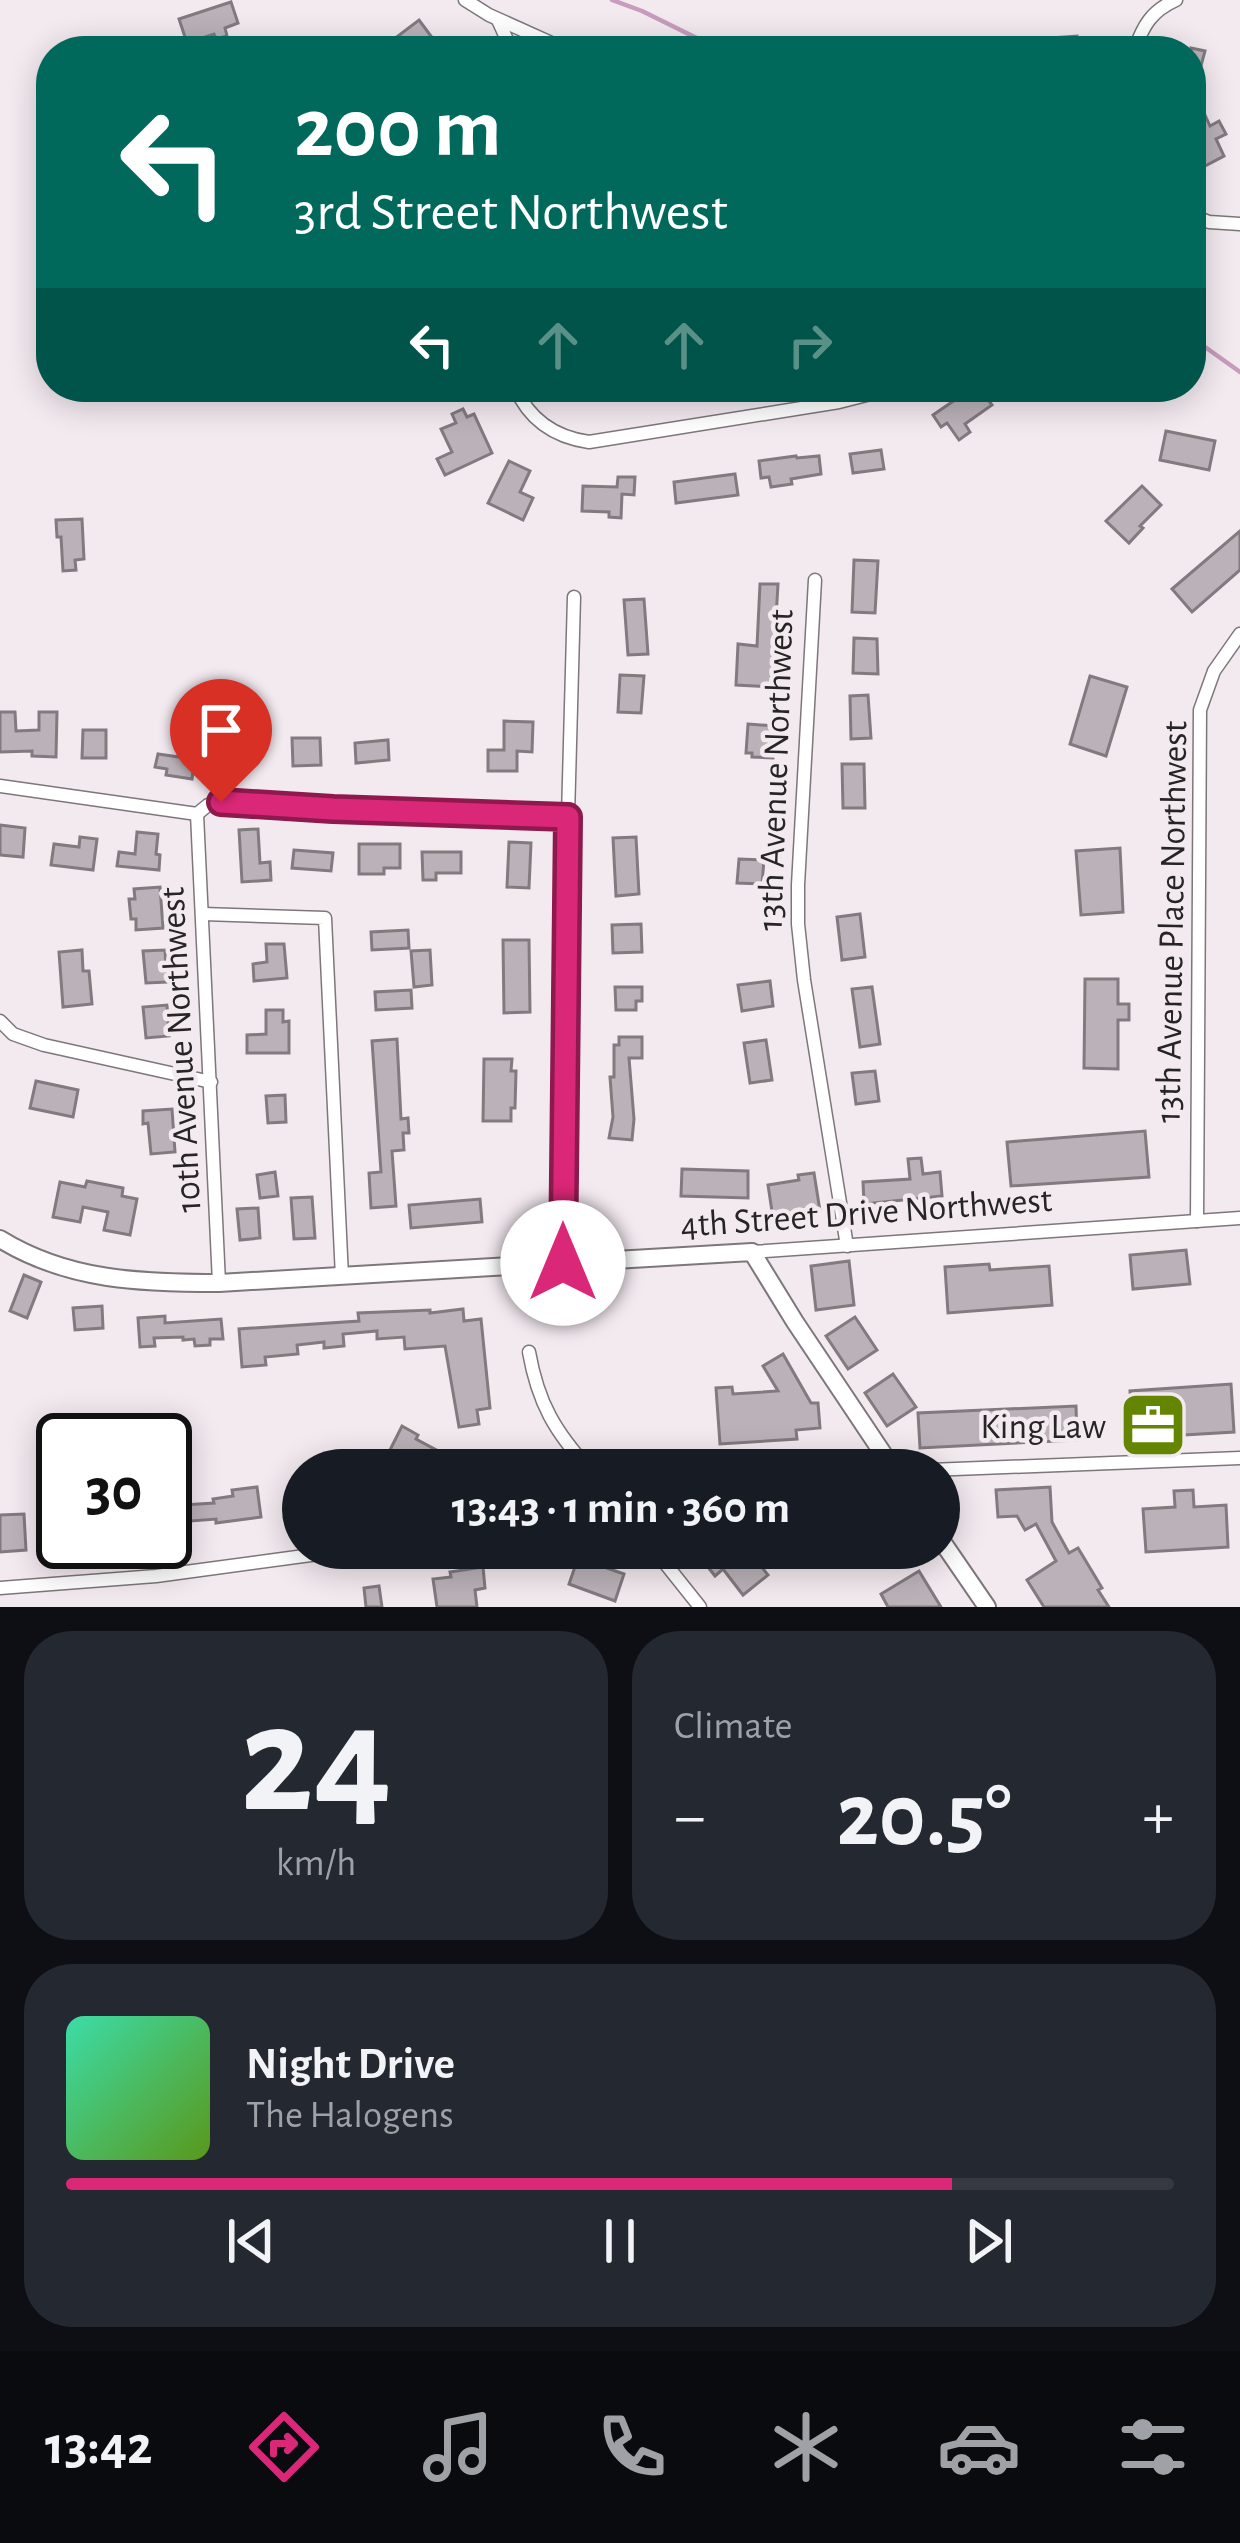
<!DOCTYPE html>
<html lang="en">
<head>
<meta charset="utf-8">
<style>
	body { margin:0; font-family:"Alegreya Sans",sans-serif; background:#242831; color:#f1f3f6; height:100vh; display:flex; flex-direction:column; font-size:45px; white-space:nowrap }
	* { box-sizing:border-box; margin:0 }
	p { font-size:39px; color:#9ea1a6 }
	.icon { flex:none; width:66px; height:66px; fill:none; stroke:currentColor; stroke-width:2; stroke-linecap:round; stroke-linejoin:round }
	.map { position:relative; height:1607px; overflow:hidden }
	.details { display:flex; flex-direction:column; gap:24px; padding:24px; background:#0d0f14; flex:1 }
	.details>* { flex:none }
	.hud { position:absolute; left:36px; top:36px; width:1170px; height:366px; border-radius:48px; box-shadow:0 6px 30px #0003; background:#00695c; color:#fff; overflow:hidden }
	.speed { position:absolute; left:36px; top:1413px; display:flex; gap:24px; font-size:60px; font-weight:700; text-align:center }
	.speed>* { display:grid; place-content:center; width:156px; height:156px; border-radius:50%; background:#171b24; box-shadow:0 6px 30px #0003; line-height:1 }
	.speed .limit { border:6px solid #111; border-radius:18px; background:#fff; color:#111 }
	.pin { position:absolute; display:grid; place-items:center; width:102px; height:102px; color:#fff; margin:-123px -51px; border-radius:50% 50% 50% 0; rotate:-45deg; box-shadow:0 0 12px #0007 }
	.pin .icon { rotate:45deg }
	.me { position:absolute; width:132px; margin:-66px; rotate:0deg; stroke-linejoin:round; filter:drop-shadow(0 0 9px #0008) }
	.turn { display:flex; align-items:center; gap:42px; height:252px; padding:0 60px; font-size:54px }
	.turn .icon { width:156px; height:156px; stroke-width:2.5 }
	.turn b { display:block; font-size:84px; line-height:102px }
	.lanes { display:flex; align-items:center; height:114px; padding:0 60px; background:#0003; justify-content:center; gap:60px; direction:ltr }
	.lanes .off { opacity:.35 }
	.big { font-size:90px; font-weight:700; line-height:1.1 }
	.details .widget { flex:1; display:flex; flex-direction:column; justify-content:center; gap:18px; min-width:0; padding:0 42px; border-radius:48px; background:#242831 }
	.details .dial { align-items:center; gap:0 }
	.dial b { font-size:156px; line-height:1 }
	.song { display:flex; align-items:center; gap:36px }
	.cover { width:144px; height:144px; border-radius:18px; background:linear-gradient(135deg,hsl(160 70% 55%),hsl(90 70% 35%)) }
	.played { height:12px; border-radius:6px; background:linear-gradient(90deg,#db2777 80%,#363941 80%) }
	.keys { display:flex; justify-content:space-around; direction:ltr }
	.heat { display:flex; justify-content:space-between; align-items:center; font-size:66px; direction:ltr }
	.details .tiles { flex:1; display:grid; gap:24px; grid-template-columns:1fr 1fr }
	.widget:last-child { grid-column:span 2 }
	.trip { position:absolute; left:282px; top:1449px; width:678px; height:120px; border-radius:60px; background:#171b24; box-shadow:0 6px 30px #0003; font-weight:700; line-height:120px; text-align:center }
	.tab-bar { display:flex; height:192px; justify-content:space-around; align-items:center; background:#090b0e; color:#9ea1a6 }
	.tab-bar .icon { width:84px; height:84px }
	.tab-bar .current { color:#db2777 }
	.tab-bar b { font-size:54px; color:#f1f3f6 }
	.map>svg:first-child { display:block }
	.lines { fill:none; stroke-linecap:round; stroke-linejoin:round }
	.stream { stroke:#c79cbc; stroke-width:4.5 }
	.building { fill:#bab2b8; stroke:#817a7f; stroke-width:3 }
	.street-casing { stroke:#7d767b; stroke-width:15 }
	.secondary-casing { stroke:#7d767b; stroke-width:20 }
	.street { stroke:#fff; stroke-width:12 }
	.secondary { stroke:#fff; stroke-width:16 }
	.route-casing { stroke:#8e194d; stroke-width:30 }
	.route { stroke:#db2777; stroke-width:21 }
	.labels { text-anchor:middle; stroke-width:9; stroke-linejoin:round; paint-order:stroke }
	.street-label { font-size:36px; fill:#272426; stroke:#f3eaf0 }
	.poi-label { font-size:36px; fill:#272426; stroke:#f3eaf0; text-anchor:end }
</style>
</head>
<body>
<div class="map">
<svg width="1240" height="1607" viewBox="0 0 1240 1607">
	<rect width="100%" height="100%" fill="#f3eaf0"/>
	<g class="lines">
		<g class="stream">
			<path d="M612 0 642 11 723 51"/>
			<path d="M1191 337 1240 372"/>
		</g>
	</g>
	<g class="building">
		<path d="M231 2 238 23 225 28 227 36 216 39 214 34 187 43 179 19Z"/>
		<path d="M419 20 442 51H403L394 39Z"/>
		<path d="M1077 36 1078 51H1053L1052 38Z"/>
		<path d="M1191 48 1205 51 1195 88H1191Z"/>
		<path d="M1205 115 1210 126 1219 121 1226 134 1216 139 1224 156 1205 166 1191 138V122Z"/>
		<path d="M974 387H979L992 405 965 424 970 432 959 440 947 423 941 427 933 415Z"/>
		<path d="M463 409 467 417 474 414 492 453 445 475 437 459 452 452 441 429 456 423 452 414Z"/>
		<path d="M1166 431 1215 441 1209 470 1160 460Z"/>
		<path d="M881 450 884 469 853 473 850 454Z"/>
		<path d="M796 456 797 458 819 456 821 474 791 479 792 484 771 487 769 477 761 478 759 461Z"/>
		<path d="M509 461 530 471 520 492 533 498 523 520 488 503Z"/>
		<path d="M735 474 738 495 676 503 674 482Z"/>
		<path d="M618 477H635L634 495 622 494 621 518 609 517V512L582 511 583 486 617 487Z"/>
		<path d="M1142 486 1161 505 1140 526 1143 528 1129 543 1106 521Z"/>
		<path d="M82 519 84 559 75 560 76 570 63 571 61 537H57L56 520Z"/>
		<path d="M1240 531V570L1192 612 1172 589Z"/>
		<path d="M854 560 878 561 875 613 852 612Z"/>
		<path d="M760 584H778L772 687 736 685 738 644 757 646Z"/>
		<path d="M644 599 648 654 628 655 624 600Z"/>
		<path d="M854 638 877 639 878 674 853 673Z"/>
		<path d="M620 675 644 676 641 713 618 712Z"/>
		<path d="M1090 676 1127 687 1106 756 1070 744Z"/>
		<path d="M868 695 871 738 851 739 850 696Z"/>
		<path d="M0 712H15L16 731 39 730V712H57L56 757 32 756V751L0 752Z"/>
		<path d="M504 721 533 722 532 752 517 751V771H488V750H504Z"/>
		<path d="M748 724 775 726 773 758 752 757V753H746Z"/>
		<path d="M83 730H106V758H82Z"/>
		<path d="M292 738H320L321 765 293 766Z"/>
		<path d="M388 740 389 760 356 763 355 743Z"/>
		<path d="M180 749 196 751 192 779 166 775 167 769 155 767 158 754 179 757Z"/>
		<path d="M842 764H864L865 808H843Z"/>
		<path d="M0 825 25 828 23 857 0 855Z"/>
		<path d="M258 829 260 863 270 862 271 880 242 882 239 830Z"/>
		<path d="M137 832 158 834 156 854 160 855 159 870 117 866 119 852 135 854Z"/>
		<path d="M80 837 97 839 93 870 51 865 54 844 79 847Z"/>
		<path d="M636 837 639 894 616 896 613 838Z"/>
		<path d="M509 842 531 843 529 888 507 887Z"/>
		<path d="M359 844H400V868H384V874H359Z"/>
		<path d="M1120 848 1123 912 1081 915 1076 851Z"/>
		<path d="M294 850 333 853 331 871 292 868Z"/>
		<path d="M422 852H461V873H436V880H423Z"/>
		<path d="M739 859 764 860 762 884 737 883Z"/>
		<path d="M160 887 163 928 136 930V919H131L129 899H135L134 889Z"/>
		<path d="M860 914 865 957 842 960 837 917Z"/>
		<path d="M641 924 642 952 613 953 612 925Z"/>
		<path d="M408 930 409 948 372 950 371 932Z"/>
		<path d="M503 940H529L530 1012 504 1013Z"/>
		<path d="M266 944H284L287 978 254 981 253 964 267 962Z"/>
		<path d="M82 950 83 971H89L92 1004 63 1007 59 952Z"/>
		<path d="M165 950 167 982 146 983 143 951Z"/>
		<path d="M430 950 432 985 414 987 411 951Z"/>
		<path d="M1085 979H1118V1004H1129V1020H1118V1069L1084 1068Z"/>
		<path d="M770 981 773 1006 742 1011 738 985Z"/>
		<path d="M615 987H642V1001H636V1010H616Z"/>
		<path d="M872 987 880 1044 860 1047 852 989Z"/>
		<path d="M411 990 412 1008 376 1010 375 992Z"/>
		<path d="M167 1005 169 1036 146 1038 143 1007Z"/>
		<path d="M266 1010H283V1022L289 1021V1053H247V1035L266 1034Z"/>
		<path d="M619 1037H642V1058H629L634 1119 632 1140 609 1138 613 1117 610 1077H614V1045H619Z"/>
		<path d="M397 1039 401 1119 408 1118 409 1133H403L404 1150 392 1151 396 1206 371 1208 369 1173 381 1172 372 1041Z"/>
		<path d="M766 1040 772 1080 750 1083 744 1043Z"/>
		<path d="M484 1059H512L511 1071H516L515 1108H511V1121H483Z"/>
		<path d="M875 1071 879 1101 856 1104 852 1073Z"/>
		<path d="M36 1081 78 1090 73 1117 30 1108Z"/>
		<path d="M285 1095 286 1122 268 1123 266 1096Z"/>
		<path d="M172 1109 175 1152 151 1154 148 1123 143 1124V1111Z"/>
		<path d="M1145 1131 1149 1177 1011 1186 1007 1142Z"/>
		<path d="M921 1158 923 1174 940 1172 942 1196 864 1204 863 1182 910 1179 908 1159Z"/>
		<path d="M682 1169 748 1171V1198L681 1196Z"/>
		<path d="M275 1172 278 1196 260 1198 257 1175Z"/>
		<path d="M814 1173 820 1211 773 1218 768 1185 799 1180 798 1175Z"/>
		<path d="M87 1181 123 1188 122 1196 137 1199 130 1235 104 1230 108 1212 83 1207 80 1222 53 1217 60 1182 85 1187Z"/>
		<path d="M312 1197 315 1238 294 1239 291 1198Z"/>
		<path d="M480 1199 482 1222 411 1228 409 1205Z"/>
		<path d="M258 1208 260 1238 240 1240 237 1209Z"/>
		<path d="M1186 1250 1190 1284 1133 1289 1130 1255Z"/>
		<path d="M849 1261 854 1305 816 1310 811 1266Z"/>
		<path d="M989 1264 990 1270 1049 1266 1052 1305 948 1313 945 1267Z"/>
		<path d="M24 1275 41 1282 27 1318 10 1311Z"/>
		<path d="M102 1306 103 1328 75 1330 73 1308Z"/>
		<path d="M463 1309 464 1321 481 1319 490 1408 477 1410 479 1424 459 1427 445 1346 405 1349 404 1337 377 1339V1331L343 1334 344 1346 324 1348V1342L297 1345 298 1354 265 1357 266 1365 242 1367 239 1329 359 1321 358 1313 430 1310V1313Z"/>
		<path d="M165 1316V1323L221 1319 223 1339H210V1345L195 1346 194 1339 183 1340V1337L154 1338 155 1346 140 1347 138 1318Z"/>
		<path d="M855 1317 877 1350 848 1369 826 1336Z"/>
		<path d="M783 1354 811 1403H818L820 1428 796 1430 797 1439 720 1444 716 1388 732 1387 733 1394 778 1391 763 1366Z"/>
		<path d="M893 1374 916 1407 887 1426 865 1393Z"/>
		<path d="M1231 1384 1234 1432 1133 1438 1130 1391Z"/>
		<path d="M1076 1406 1077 1440 920 1448 918 1413Z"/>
		<path d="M402 1426 418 1435 416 1439 474 1470H410L401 1465 403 1460 389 1452Z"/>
		<path d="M257 1487 261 1517 216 1523V1519L165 1523V1500L182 1499 183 1505 214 1503 213 1499 233 1496 232 1490Z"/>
		<path d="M1050 1487 1052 1522 1069 1553 1078 1548 1102 1588 1098 1590 1109 1607H1044L1027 1580 1056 1561 1036 1524 1025 1530 1017 1516 998 1517 996 1490Z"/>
		<path d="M1193 1490 1194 1507 1226 1505 1228 1547 1146 1552 1143 1509 1175 1507 1174 1491Z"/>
		<path d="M24 1514 26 1550 0 1552V1515Z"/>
		<path d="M693 1548H763L753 1556 768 1575 743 1595 723 1569 715 1576Z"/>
		<path d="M578 1558 624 1574 615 1601 569 1584Z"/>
		<path d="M483 1567 485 1588 475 1590 477 1607H437L433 1579 451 1577 450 1572Z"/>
		<path d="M919 1571 941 1607H888L881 1594Z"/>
		<path d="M379 1586 382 1607H366L364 1588Z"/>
	</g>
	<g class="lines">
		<g class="street-casing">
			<g id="street">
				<path d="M465 0 489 15 569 51"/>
				<path d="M498 20 512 51"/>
				<path d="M1134 51C1143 26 1151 11 1176 0"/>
				<path d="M1191 215 1209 222 1240 224"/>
				<path d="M515 387C529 420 554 437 589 442L839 402 898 387"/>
				<path d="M815 580 798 885V924L804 980 847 1246"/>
				<path d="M0 786 197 814 208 805 221 802 568 817"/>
				<path d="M197 814 219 1283"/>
				<path d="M203 914 325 918 342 1277"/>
				<path d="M0 1021 13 1034 44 1045 211 1082"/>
				<path d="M1197 1221 1200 710 1214 671 1240 634"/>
				<path d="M752 1252 1240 1218"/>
				<path d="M563 1263 567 853 574 597"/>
				<path d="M529 1352C538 1403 555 1432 590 1470"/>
				<path d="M839 1470 869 1468 898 1470"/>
				<path d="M930 1470 1240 1458"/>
				<path d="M653 1548 700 1607"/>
				<path d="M0 1588 156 1576 363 1548"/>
			</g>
		</g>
		<g class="secondary-casing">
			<g id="secondary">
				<path d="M0 1239C68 1281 142 1283 219 1283L752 1252 795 1322 894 1470"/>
				<path d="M939 1537 987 1607"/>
			</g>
		</g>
		<use href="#street" class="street"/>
		<use href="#secondary" class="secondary"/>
	</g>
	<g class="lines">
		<g class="route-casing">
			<path id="route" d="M221 802 333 809 568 817 563 1263"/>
		</g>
		<use href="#route" class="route"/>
	</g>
	<defs>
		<g id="office-square" transform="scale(3.45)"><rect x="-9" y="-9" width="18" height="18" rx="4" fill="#638501" stroke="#f3eaf0"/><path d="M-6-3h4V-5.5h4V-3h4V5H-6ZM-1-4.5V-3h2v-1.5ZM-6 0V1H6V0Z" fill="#fff"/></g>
	</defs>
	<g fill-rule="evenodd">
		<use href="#office-square" x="1153" y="1425"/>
	</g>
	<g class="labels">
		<g class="street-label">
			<text transform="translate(774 770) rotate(-88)" y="13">13th Avenue Northwest</text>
			<text transform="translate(1170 922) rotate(-89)" y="13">13th Avenue Place Northwest</text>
			<text transform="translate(179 1050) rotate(-93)" y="13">10th Avenue Northwest</text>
			<text transform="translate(866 1211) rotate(-4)" y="13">4th Street Drive Northwest</text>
		</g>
		<g class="poi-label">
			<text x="1106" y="1438">King Law</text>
		</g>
	</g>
</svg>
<div class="speed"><div class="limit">30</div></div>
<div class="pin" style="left:221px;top:802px;background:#d93025"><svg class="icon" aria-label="arrive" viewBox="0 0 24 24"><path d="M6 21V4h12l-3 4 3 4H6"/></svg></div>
<svg class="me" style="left:563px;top:1263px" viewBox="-20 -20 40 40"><circle r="19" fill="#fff"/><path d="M0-13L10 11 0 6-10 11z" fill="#db2777"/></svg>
<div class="trip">13:43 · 1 min · 360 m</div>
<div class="hud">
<div class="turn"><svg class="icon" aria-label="left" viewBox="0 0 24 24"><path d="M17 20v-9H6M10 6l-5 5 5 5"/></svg><div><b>200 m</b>3rd Street Northwest</div></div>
<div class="lanes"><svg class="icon" aria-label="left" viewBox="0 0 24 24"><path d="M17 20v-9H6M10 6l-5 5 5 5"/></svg><svg class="icon off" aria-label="ahead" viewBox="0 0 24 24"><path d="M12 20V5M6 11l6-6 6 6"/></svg><svg class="icon off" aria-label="ahead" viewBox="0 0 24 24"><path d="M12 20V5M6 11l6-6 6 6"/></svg><svg class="icon off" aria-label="right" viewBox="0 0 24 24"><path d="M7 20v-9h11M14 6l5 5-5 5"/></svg></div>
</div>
</div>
<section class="details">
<div class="tiles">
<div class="widget dial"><b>24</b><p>km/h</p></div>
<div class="widget"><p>Climate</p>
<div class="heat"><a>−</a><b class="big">20.5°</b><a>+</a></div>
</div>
<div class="widget">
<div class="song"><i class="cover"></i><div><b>Night Drive</b><p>The Halogens</p></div></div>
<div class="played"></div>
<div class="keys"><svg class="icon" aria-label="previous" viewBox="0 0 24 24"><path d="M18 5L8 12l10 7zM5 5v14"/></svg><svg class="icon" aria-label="pause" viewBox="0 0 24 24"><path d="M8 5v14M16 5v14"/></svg><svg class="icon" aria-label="next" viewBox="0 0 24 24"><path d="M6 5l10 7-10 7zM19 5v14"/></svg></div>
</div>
</div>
</section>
<nav class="tab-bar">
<b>13:42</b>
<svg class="icon current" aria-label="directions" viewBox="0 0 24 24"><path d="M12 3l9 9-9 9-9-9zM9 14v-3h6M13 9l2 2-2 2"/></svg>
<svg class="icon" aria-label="music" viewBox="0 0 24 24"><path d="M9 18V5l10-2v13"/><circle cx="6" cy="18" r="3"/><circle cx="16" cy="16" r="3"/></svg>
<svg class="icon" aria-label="phone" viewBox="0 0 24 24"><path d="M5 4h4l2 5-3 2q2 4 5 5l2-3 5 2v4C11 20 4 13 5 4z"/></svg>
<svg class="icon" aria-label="climate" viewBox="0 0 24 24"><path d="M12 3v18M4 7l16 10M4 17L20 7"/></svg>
<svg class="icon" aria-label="car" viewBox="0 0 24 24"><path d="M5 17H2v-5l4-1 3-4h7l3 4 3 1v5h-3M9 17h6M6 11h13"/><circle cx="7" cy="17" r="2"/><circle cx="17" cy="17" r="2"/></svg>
<svg class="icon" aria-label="filters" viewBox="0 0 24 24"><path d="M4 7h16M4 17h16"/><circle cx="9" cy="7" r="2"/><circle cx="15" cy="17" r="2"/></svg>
</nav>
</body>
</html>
